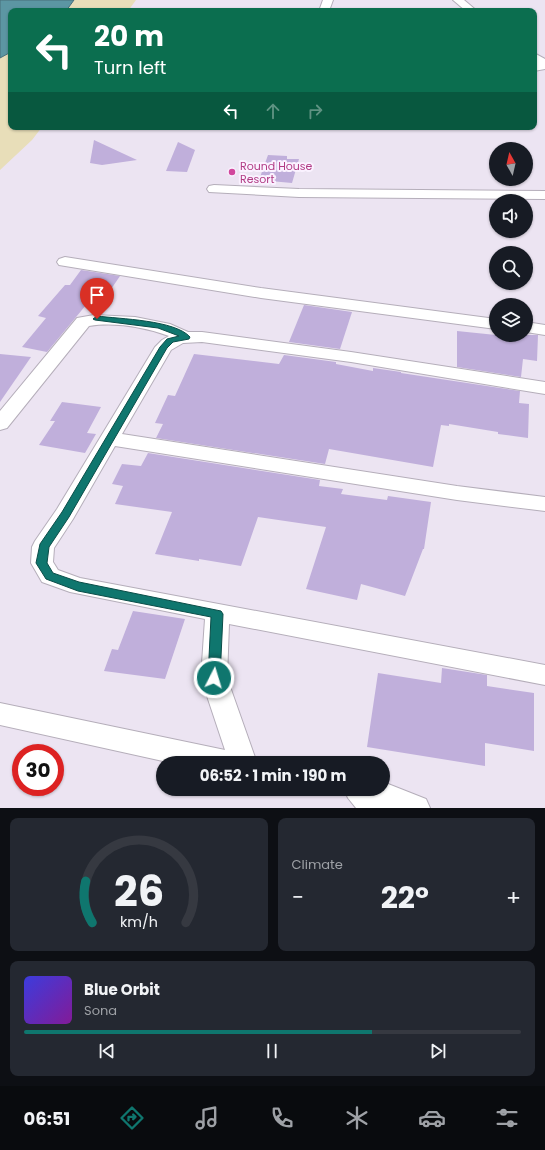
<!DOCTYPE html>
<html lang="en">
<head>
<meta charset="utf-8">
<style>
	body { margin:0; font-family:Poppins,sans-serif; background:#242831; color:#f1f3f6; height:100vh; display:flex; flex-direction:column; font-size:15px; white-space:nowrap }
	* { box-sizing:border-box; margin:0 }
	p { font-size:13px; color:#9ea1a6 }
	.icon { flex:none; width:22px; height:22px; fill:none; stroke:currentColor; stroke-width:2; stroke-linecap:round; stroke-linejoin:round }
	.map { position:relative; height:808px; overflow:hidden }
	.details { display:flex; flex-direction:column; gap:10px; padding:10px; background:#0d0f14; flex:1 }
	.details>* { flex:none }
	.top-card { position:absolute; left:8px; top:8px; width:529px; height:122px; border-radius:8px; box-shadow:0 1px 3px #0004; background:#0b6e4f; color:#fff; overflow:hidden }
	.needle { width:26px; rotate:352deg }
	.controls { position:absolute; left:489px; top:142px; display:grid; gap:8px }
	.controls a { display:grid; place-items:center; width:44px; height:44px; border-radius:50%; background:#171b24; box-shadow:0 1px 3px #0004; font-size:20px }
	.speed { position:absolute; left:12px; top:744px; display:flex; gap:8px; font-size:20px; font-weight:700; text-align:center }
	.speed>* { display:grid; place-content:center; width:52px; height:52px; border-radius:50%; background:#171b24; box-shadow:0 1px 3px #0004; line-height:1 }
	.speed .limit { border:6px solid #d22; background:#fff; color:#111 }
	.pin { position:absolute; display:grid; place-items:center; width:34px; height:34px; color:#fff; margin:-41px -17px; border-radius:50% 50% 50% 0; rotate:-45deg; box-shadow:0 0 4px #0007 }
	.pin .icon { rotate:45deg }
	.me { position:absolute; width:44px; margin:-22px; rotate:5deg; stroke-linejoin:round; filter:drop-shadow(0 0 3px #0008) }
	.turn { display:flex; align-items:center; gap:14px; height:84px; padding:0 20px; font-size:18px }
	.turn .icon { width:52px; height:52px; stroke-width:2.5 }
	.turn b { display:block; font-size:28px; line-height:34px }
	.lanes { display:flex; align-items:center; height:38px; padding:0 20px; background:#0003; justify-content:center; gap:20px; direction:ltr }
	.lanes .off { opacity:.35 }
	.big { font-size:30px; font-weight:700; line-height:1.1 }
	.details .widget { flex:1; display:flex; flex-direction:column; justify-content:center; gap:6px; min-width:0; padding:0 14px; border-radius:8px; background:#242831 }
	.details .dial { align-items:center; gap:0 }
	.dial svg { height:104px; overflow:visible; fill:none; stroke:#363941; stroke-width:7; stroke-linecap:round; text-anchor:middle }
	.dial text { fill:#f1f3f6; stroke:none }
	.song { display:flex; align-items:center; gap:12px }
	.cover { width:48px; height:48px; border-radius:6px; background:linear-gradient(135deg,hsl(240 70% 55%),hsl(290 70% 35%)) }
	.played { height:4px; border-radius:2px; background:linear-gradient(90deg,#0f766e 70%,#363941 70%) }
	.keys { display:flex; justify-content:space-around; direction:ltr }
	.heat { display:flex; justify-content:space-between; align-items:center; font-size:22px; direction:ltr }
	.details .tiles { flex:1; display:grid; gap:10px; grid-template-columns:1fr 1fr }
	.widget:last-child { grid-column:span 2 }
	.trip { position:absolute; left:156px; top:756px; width:234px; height:40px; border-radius:20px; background:#171b24; box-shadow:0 1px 3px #0004; font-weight:700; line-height:40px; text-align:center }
	.tabs { display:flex; height:64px; justify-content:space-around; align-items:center; background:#090b0e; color:#9ea1a6 }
	.tabs .icon { width:28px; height:28px }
	.tabs .selected { color:#0f766e }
	.tabs b { font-size:18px; color:#f1f3f6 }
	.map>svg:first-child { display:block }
	.sand { fill:#e8deb9 }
	.water { fill:#5c96a3; stroke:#486f7a }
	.building { fill:#c0afdb }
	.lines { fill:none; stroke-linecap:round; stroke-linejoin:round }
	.street-casing { stroke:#b5aeba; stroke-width:2 }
	.street { fill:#fff; fill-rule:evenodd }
	.route { fill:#0f766e; stroke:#0a4d48 }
	.hotel-dot { fill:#d1479c; stroke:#faf2ff; stroke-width:1.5 }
	.labels { text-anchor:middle; stroke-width:4; stroke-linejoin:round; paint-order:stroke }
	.far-hotel-label { font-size:11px; fill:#b23c85; stroke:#faf2ff; text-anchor:start }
</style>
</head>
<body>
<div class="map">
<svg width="545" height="808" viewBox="0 0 545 808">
	<rect width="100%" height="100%" fill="#ece4f2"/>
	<g class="sand">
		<path d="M74 0H136L128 11H66Z"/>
		<path d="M11 52V127H42L32 140 0 170V58Z"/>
	</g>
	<path class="water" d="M0 0H74L66 11H11V52L0 58Z"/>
	<g class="building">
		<path d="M94 140 137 160 102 165 90 163Z"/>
		<path d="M178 142 195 150 187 172 166 171Z"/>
		<path d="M268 155 287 156V159H299L292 183 259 180Z"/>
		<path d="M81 270 120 276 103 301 91 299 47 352 22 347 46 318 38 316 65 285H70Z"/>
		<path d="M304 305 352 312 340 349 289 342Z"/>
		<path d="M457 331 496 335H538L537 361 523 359 521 377 457 367Z"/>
		<path d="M0 354 31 357 0 402Z"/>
		<path d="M194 354 279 364 284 355 336 362V364L373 371V368L401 372V373L520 391 519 403 529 404 528 438 498 434V432L449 424V426L441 425 433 467 329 449 325 464 156 438 163 424 155 423 168 395 175 396Z"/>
		<path d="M62 402 101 407 87 433 96 434 85 453 39 445 55 421H50Z"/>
		<path d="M148 453 320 480 319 486 343 489 341 494 387 500 388 496 431 502 424 549H423L405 596 361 584 357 600 306 589 326 527 258 517 241 566 199 559V561L155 554 172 512 115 504 123 486 112 484 122 464 141 466Z"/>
		<path d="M133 611 185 619 165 679 104 671 112 649 118 650Z"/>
		<path d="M442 668 487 675V686L534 693V751L485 743V766L367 747 378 673 441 683Z"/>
	</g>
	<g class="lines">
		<g class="street-casing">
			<g id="street">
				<path d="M323 0H333L329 11H319Z"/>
				<path d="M453 0H464L477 11H466Z"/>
				<path d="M534 53 545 59V69L534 71V65L537 64 534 61Z"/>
				<path d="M214 185 299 189 545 191V199L299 197 209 192 207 189 209 186Z"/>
				<path d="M65 257 261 288 496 319V329L261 298 59 265 57 262 59 259Z"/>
				<path d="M94 315 135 317 170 324 188 332H202L351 352 545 382V394L351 362 202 342 183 343 171 350 122 434 457 486 545 497V511L457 500 115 446 73 519 54 548 53 562 58 570 80 578 545 665V685L229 624 227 678 257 763H172L0 725V703L225 750 201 678 205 619 70 592 42 582 31 563 32 547 35 541 57 509 155 347 162 340 169 336C144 327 115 322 89 326L7 428 0 430V411L77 318Z"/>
				<path d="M526 322 545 325V335L526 332Z"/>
				<path d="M383 782 426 799 430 808H356L348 798 344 789H383Z"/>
			</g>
		</g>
		<use href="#street" class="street"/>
	</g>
	<path class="route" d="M97 316C120 319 175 320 190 337L189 339 173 342 167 348 69 517 49 547 47 563 53 573 79 582 221 611 223 614 220 678 218 681 214 683 209 681 208 678 211 617 78 591 46 579 36 563 40 544 62 512 160 347 167 339 179 336 158 328 95 320 93 319Z"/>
	<circle class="hotel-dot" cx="232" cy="172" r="4"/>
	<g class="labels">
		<g class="far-hotel-label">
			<text x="240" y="170">Round House<tspan x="240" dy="13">Resort</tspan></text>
		</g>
	</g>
</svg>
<div class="controls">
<a><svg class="needle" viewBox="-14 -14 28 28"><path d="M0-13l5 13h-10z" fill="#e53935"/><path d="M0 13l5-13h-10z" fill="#9ea1a6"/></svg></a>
<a><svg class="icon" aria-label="sound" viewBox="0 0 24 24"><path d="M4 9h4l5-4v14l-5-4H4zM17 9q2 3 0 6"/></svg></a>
<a><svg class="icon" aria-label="search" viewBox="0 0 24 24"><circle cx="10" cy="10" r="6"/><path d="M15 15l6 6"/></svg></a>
<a><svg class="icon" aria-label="layers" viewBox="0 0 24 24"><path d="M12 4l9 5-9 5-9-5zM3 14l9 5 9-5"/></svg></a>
</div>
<div class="speed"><div class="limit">30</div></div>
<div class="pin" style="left:97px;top:319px;background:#d93025"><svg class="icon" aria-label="arrive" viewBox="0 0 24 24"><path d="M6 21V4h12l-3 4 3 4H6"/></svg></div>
<svg class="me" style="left:214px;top:678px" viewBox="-20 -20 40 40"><circle r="17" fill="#0f766e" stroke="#fff" stroke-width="3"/><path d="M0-11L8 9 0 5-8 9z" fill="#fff"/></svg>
<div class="trip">06:52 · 1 min · 190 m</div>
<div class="top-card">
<div class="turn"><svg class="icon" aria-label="left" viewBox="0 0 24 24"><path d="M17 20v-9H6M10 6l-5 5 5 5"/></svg><div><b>20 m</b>Turn left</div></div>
<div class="lanes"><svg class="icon" aria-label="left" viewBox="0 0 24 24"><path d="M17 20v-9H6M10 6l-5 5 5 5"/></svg><svg class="icon off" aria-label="ahead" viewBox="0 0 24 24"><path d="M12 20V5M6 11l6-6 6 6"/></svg><svg class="icon off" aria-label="right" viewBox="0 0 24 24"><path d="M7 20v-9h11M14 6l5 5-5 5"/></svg></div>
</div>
</div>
<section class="details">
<div class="tiles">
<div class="widget dial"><svg viewBox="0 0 100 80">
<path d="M14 69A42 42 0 1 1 86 69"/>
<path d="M14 69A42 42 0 0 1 9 37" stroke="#0f766e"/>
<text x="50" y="56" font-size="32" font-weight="700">26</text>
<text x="50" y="72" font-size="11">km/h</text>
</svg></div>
<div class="widget"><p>Climate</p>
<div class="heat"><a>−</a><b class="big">22°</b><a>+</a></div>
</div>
<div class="widget">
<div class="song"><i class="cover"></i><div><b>Blue Orbit</b><p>Sona</p></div></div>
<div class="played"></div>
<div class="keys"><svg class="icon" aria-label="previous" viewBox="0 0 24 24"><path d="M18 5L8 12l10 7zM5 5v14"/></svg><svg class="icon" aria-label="pause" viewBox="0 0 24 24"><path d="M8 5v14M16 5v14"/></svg><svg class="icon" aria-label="next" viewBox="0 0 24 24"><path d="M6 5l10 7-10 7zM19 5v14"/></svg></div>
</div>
</div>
</section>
<nav class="tabs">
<b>06:51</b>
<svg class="icon selected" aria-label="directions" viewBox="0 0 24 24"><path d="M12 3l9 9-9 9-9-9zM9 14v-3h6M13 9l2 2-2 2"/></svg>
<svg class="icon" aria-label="music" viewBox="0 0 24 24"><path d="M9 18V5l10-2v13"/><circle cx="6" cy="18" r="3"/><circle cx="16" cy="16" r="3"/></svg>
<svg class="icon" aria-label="phone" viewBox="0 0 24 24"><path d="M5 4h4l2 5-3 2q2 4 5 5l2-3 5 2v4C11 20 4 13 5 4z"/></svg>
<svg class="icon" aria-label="climate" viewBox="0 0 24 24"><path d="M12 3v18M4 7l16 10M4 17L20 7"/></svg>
<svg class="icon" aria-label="car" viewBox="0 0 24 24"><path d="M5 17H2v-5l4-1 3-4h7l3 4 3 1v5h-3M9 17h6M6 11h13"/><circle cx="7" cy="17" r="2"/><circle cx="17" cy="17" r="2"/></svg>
<svg class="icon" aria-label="filters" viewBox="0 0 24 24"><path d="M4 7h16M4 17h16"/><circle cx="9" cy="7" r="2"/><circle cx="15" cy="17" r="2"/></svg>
</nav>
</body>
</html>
